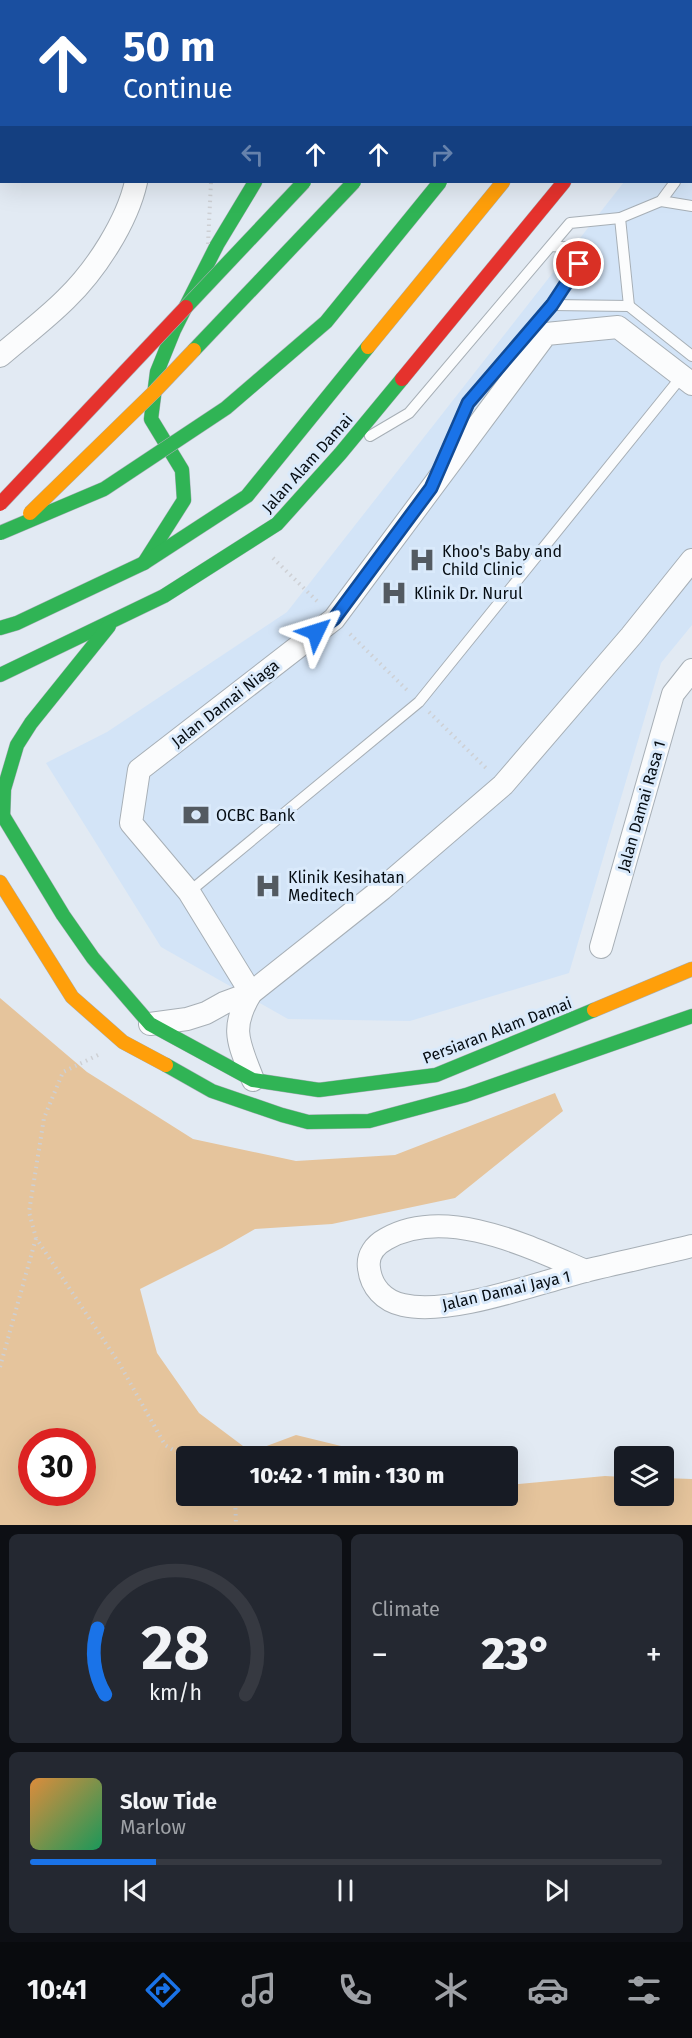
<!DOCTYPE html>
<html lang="en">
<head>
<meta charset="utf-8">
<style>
	body { margin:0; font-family:"Fira Sans",sans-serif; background:#242831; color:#f1f3f6; height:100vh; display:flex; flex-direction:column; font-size:22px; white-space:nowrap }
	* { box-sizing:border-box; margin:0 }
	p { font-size:20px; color:#9ea1a6 }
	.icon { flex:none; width:33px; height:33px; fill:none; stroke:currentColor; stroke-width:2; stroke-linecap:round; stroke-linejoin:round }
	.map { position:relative; height:1525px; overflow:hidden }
	.panel { display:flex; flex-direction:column; gap:9px; padding:9px; background:#0d0f14; flex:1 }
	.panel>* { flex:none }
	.top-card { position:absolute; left:0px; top:0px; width:693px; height:183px; box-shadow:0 6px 24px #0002; background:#1a4fa0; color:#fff; overflow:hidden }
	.fabs { position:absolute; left:614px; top:1446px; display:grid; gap:12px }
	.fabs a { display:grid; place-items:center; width:60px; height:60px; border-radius:6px; background:#171b24; box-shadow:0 6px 24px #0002; font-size:30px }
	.speed { position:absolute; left:18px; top:1428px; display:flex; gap:12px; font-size:30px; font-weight:700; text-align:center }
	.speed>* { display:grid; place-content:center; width:78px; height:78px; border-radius:50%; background:#171b24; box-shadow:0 6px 24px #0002; line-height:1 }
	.speed .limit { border:9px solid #d22; background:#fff; color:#111 }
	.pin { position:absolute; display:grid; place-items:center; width:51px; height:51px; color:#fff; margin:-26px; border:3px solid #fff; border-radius:50%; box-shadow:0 2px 6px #0007 }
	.me { position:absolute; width:66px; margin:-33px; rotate:49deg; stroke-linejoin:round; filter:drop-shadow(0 0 4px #0008) }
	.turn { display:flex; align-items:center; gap:21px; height:126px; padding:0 24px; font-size:27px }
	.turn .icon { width:78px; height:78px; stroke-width:2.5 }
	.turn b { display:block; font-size:42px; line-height:51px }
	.lanes { display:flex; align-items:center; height:57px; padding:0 24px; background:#0003; justify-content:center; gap:30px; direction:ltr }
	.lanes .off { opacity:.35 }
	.big { font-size:45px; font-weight:800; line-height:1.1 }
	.panel .card { flex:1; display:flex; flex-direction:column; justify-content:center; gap:9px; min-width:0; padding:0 21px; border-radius:9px; background:#242831 }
	.panel .dial { align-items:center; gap:0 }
	.dial svg { height:156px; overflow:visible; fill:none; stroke:#363941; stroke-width:7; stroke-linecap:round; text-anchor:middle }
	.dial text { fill:#f1f3f6; stroke:none }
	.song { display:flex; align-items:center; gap:18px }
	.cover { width:72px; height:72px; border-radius:9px; background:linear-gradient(135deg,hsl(30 70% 55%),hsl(150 70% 35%)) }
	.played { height:6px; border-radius:3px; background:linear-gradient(90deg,#1a73e8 20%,#363941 20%) }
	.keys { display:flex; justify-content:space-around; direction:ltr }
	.heat { display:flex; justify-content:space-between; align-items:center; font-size:33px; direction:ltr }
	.panel .tiles { flex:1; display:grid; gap:9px; grid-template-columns:1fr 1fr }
	.card:last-child { grid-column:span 2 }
	.trip { position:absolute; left:176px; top:1446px; width:342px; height:60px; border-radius:6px; background:#171b24; box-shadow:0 6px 24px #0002; font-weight:800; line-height:60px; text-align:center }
	.tab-bar { display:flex; height:96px; justify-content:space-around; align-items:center; background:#090b0e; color:#9ea1a6 }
	.tab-bar .icon { width:42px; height:42px }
	.tab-bar .on { color:#1a73e8 }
	.tab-bar b { font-size:27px; color:#f1f3f6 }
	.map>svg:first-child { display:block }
	.built { fill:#d3e4f7 }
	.forest { fill:#e5c49c; fill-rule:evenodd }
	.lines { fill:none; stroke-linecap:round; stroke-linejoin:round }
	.lane-casing { stroke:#a7afb6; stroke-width:12 }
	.street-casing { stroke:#a7afb6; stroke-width:24 }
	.fast-casing { stroke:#a7afb6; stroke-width:15 }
	.slow-casing { stroke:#a7afb6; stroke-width:15 }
	.jam-casing { stroke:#a7afb6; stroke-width:15 }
	.path { stroke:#ced0d4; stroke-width:4; stroke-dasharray:1.5 4.5; stroke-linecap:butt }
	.lane { stroke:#fbfcfd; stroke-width:10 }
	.street { stroke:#fbfcfd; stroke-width:22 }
	.fast { stroke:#30b455; stroke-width:14 }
	.slow { stroke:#ff9f0a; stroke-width:14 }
	.jam { stroke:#e5322d; stroke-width:14 }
	.fast-bridge-casing { stroke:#a7afb6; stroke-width:15; stroke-linecap:butt }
	.slow-bridge-casing { stroke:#a7afb6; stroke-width:15; stroke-linecap:butt }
	.jam-bridge-casing { stroke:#a7afb6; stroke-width:15; stroke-linecap:butt }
	.path-bridge { stroke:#ced0d4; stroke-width:4; stroke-dasharray:1.5 4.5; stroke-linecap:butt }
	.fast-bridge { stroke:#30b455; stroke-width:14 }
	.slow-bridge { stroke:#ff9f0a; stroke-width:14 }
	.jam-bridge { stroke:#e5322d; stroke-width:14 }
	.route-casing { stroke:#114b97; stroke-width:15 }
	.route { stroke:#1a73e8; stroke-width:10 }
	.labels { text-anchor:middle; stroke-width:6; stroke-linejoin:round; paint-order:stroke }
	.street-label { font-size:16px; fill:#060d13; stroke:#daeafb }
	.poi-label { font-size:16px; fill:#060d13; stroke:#daeafb; text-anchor:start }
</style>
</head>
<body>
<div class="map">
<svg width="692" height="1525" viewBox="0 0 692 1525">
	<rect width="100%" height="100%" fill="#e2eaf3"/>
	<path class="built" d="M692 94V625L661 663 569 973 410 1021 288 1019 161 947 46 763 107 732 287 612 624 182H692Z"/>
	<path class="forest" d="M0 998 87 1072 193 1139 296 1161 395 1155 555 1093 563 1111 455 1198 332 1224 255 1229 222 1248 140 1289 157 1353 199 1413 251 1452 296 1435 382 1456H186V1496H507V1485L605 1476 624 1477V1496H663V1478L692 1479V1525H0ZM32 1442H82V1492H32Z"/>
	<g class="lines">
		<g class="lane-casing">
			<g id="lane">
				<path d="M356 0V2"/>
				<path d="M217 2 218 0"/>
				<path d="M692 159V158"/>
				<path d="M661 201 692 206"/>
				<path d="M620 218 629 306"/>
				<path d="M552 305 629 306 692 356"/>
				<path d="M370 436 409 413 570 223 620 218 661 201 675 182"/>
				<path d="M446 455 468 403 552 305 579 264 572 248 552 246"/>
				<path d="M189 892 419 702 682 376"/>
			</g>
		</g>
		<g class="street-casing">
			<g id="street">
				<path d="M178 2V0"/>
				<path d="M0 356C22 337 46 319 66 299 96 270 127 222 136 182"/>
				<path d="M601 947 673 694 692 670"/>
				<path d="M251 993 189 892 131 823 139 770 334 619 546 334 618 327 692 384"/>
				<path d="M150 1024 187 1019 206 1013 224 1003 251 993"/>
				<path d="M253 1080C239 1043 229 1029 251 993L382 889 503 785 631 636 692 560"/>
				<path d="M586 1271C529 1247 446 1205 386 1239 375 1245 367 1255 369 1268 371 1287 384 1301 403 1305 451 1316 536 1283 585 1271 621 1262 656 1255 692 1246"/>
			</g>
		</g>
		<g class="fast-casing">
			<g id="fast">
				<path d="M459 2 460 0"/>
				<path d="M511 2 512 0"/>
				<path d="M588 2 589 0"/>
				<path d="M650 2 652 0"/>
				<path d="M144 563 184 500 182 470 151 419 157 372 174 330 217 245 255 182"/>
				<path d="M0 628 17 623 144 563 247 496 368 347"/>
				<path d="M0 675 164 596 277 524 340 454 402 379"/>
				<path d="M0 811 63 915 93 958 150 1024 253 1080 319 1090 436 1075 594 1010"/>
				<path d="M3 817 4 789 17 745 31 723 109 626"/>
				<path d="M166 1065 212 1091 282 1115 308 1122 369 1121 466 1095 692 1016"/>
			</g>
		</g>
		<g class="slow-casing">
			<g id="slow">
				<path d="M692 19V20"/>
				<path d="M368 347 503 182"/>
				<path d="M0 882 72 997 123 1042 166 1065"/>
				<path d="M594 1010 692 969"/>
			</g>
		</g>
		<g class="jam-casing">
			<g id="jam">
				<path d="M391 2 393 0"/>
				<path d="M402 379 564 182"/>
			</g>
		</g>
		<g class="path">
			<path d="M249 2V0"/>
			<path d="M273 558 319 603"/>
			<path d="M350 634 409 692"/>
			<path d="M429 712 488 770"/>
			<path d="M98 1055 63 1072 44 1118 29 1212 36 1238 119 1363 165 1445 186 1458"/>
			<path d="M0 1367 36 1238"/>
			<path d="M235 1496 236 1525"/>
		</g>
		<use href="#lane" class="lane"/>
		<use href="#street" class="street"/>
		<use href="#fast" class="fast"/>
		<use href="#slow" class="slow"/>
		<use href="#jam" class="jam"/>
		<g class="fast-bridge-casing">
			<g id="fast-bridge">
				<path d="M186 307 304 182"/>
				<path d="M194 350 354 182"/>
				<path d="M0 533 104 489 226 408 326 322 440 182"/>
			</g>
		</g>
		<g class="slow-bridge-casing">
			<path id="slow-bridge" d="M30 513 156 390 194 350"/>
		</g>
		<g class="jam-bridge-casing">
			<path id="jam-bridge" d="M0 504 186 307"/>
		</g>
		<path class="path-bridge" d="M208 244 211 182"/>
		<use href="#fast-bridge" class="fast-bridge"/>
		<use href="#slow-bridge" class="slow-bridge"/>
		<use href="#jam-bridge" class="jam-bridge"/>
	</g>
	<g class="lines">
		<g class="route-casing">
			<path id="route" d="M316 632 334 619 431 488 468 403 552 305 579 264"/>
		</g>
		<use href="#route" class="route"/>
	</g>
	<defs>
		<g id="hospital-bare" transform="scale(2.07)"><path d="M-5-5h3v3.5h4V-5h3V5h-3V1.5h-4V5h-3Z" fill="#535a61" stroke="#daeafb" stroke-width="2.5" paint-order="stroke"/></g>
		<g id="bank-bare" transform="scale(2.07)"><path d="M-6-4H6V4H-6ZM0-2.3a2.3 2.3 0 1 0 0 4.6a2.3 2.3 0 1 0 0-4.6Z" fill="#535a61" stroke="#daeafb" stroke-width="2.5" paint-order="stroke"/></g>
	</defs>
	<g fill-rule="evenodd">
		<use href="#hospital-bare" x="422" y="560"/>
		<use href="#hospital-bare" x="394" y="593"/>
		<use href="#bank-bare" x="196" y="815"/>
		<use href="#hospital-bare" x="268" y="886"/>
	</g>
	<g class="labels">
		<g class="street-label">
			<text transform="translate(307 463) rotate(-48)" y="6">Jalan Alam Damai</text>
			<text transform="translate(225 703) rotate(-38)" y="6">Jalan Damai Niaga</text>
			<text transform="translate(641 806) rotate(-74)" y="6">Jalan Damai Rasa 1</text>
			<text transform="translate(497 1030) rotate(-21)" y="6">Persiaran Alam Damai</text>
			<text transform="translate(506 1290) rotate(-13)" y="6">Jalan Damai Jaya 1</text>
		</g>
		<g class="poi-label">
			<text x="442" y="557">Khoo's Baby and<tspan x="442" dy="18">Child Clinic</tspan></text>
			<text x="414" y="599">Klinik Dr. Nurul</text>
			<text x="216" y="821">OCBC Bank</text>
			<text x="288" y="883">Klinik Kesihatan<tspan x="288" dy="18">Meditech</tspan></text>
		</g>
	</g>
</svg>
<div class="fabs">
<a><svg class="icon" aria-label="layers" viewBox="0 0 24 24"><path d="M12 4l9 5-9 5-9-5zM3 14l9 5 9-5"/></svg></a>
</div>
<div class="speed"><div class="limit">30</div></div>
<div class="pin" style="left:579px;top:264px;background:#d93025"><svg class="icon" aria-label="arrive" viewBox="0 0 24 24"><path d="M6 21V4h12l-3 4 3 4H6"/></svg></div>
<svg class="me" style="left:316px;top:632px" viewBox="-20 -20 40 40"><path d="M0-17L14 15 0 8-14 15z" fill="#1a73e8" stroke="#fff" stroke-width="4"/></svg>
<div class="trip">10:42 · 1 min · 130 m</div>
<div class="top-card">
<div class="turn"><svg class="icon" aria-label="ahead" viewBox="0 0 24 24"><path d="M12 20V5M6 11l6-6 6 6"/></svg><div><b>50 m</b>Continue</div></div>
<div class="lanes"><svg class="icon off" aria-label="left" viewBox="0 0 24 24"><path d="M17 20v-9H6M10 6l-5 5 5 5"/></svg><svg class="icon" aria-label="ahead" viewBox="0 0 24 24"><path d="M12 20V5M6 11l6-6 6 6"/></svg><svg class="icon" aria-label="ahead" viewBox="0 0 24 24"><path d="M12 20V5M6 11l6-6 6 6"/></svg><svg class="icon off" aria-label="right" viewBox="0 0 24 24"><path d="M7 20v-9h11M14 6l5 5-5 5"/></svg></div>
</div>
</div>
<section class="panel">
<div class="tiles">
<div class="card dial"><svg viewBox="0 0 100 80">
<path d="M14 69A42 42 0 1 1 86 69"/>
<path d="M14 69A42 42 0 0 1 10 35" stroke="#1a73e8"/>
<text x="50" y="56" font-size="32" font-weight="700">28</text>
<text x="50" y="72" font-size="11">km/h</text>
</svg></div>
<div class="card"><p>Climate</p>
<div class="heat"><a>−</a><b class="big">23°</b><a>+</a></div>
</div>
<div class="card">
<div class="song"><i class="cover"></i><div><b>Slow Tide</b><p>Marlow</p></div></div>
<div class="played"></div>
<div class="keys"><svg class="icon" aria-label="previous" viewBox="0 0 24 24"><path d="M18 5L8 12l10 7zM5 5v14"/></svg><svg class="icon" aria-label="pause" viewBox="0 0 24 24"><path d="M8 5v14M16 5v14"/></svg><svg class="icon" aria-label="next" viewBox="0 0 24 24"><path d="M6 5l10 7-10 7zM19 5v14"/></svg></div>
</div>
</div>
</section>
<nav class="tab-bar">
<b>10:41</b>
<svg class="icon on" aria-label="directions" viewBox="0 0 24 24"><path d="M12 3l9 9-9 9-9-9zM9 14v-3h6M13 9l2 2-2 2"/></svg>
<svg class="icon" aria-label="music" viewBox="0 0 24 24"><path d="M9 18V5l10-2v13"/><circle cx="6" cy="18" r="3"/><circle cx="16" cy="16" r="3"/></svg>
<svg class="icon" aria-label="phone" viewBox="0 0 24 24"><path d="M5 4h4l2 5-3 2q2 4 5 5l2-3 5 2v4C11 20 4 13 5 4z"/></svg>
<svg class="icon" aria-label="climate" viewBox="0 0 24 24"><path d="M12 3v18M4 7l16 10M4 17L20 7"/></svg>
<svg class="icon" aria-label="car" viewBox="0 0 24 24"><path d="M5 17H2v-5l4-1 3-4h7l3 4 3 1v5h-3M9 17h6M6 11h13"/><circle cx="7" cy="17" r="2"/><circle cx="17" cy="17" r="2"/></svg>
<svg class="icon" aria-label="filters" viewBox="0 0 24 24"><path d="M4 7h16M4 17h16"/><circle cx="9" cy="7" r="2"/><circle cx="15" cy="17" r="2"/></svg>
</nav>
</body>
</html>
